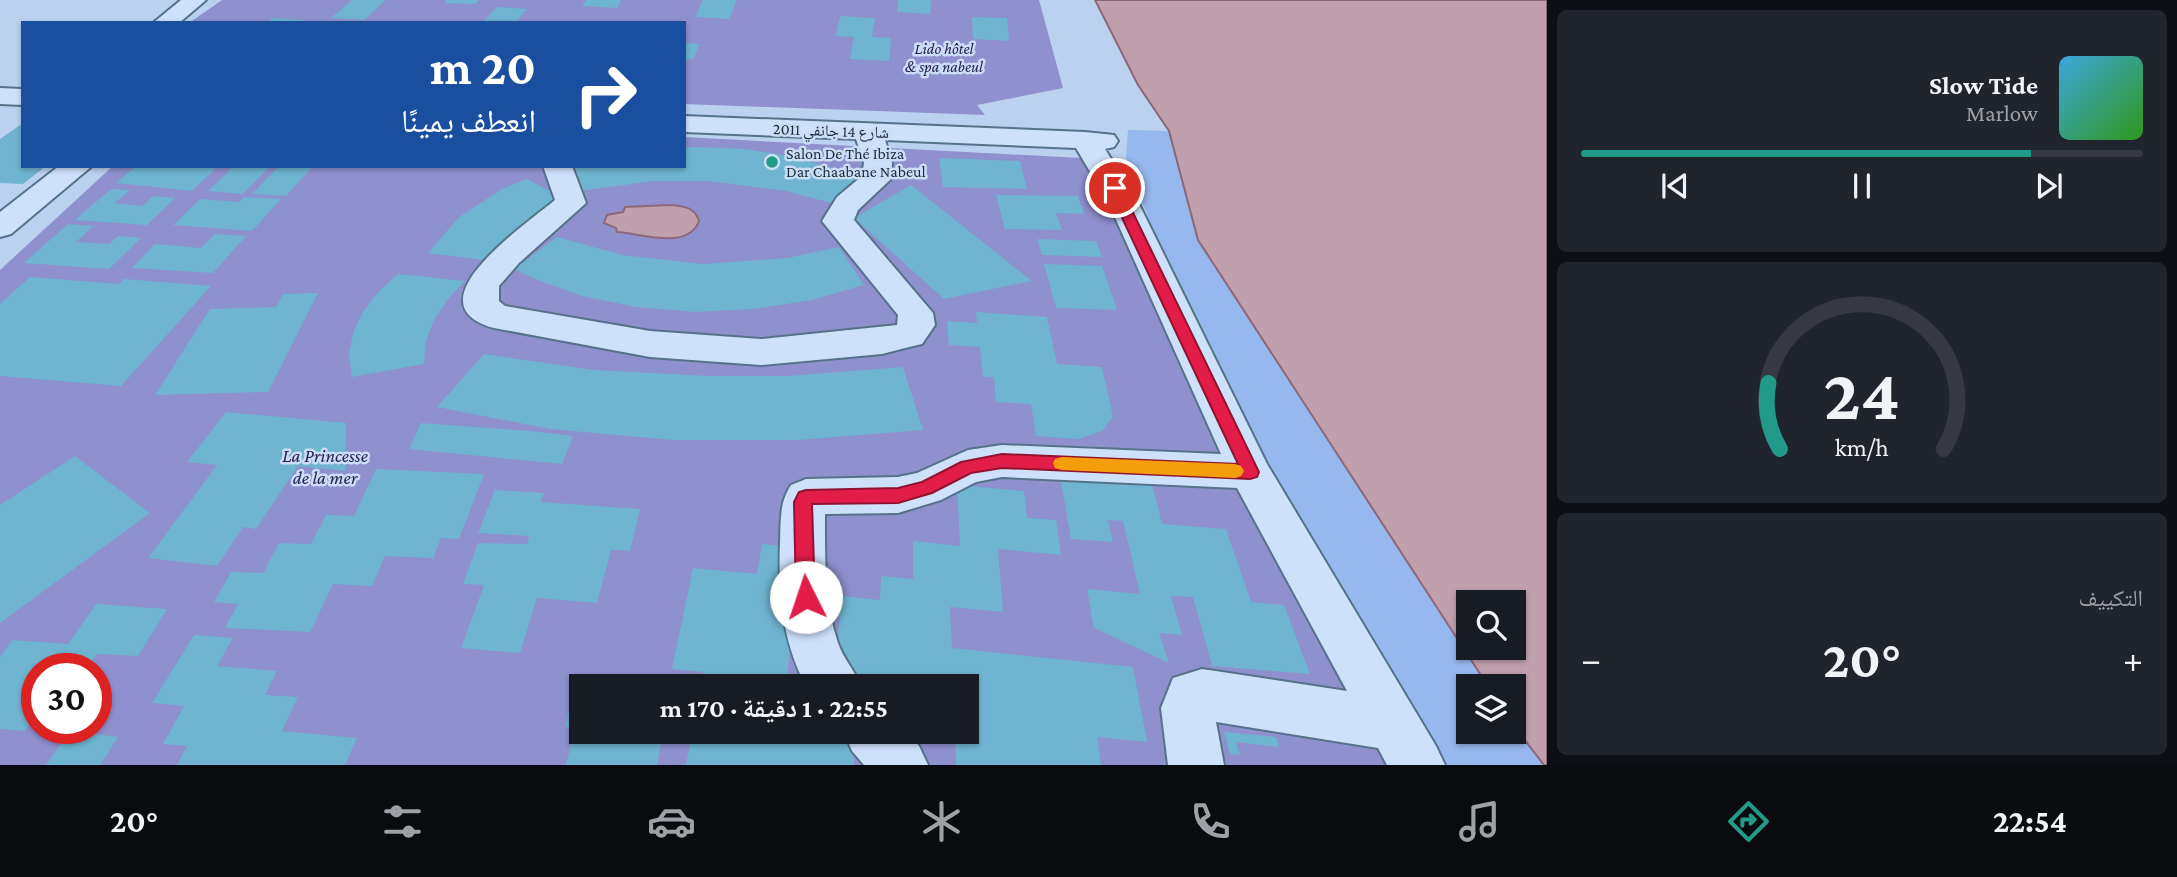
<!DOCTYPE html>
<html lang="ar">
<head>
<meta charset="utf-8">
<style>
	body { margin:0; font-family:"Crimson Pro","Noto Naskh Arabic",serif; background:#20242c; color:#f1f3f6; direction:rtl; height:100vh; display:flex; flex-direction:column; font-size:26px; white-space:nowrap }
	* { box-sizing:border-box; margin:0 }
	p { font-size:23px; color:#9ea1a6 }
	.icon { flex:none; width:38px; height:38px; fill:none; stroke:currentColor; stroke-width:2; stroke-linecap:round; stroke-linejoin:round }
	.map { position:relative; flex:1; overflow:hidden; direction:ltr }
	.side { display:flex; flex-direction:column; gap:10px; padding:10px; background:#0d0f14; width:630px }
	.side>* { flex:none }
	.guide { position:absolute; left:21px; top:21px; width:665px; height:147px; border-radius:0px; box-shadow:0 2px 5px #0004; direction:rtl; background:#1a4fa0; color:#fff; overflow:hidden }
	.controls { position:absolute; left:1456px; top:590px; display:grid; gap:14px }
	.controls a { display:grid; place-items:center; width:70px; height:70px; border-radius:0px; background:#171b24; box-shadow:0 2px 5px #0004; font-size:35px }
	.speed { position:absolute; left:21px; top:653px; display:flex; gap:14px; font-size:35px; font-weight:700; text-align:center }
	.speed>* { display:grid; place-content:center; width:91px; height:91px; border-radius:50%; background:#171b24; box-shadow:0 2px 5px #0004; line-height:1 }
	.speed .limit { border:10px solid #d22; background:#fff; color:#111 }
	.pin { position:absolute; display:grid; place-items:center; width:60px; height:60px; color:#fff; margin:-30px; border:4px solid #fff; border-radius:50%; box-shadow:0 2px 7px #0007 }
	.me { position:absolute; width:77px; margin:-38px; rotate:356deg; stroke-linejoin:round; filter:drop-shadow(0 0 5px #0008) }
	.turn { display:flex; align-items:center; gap:24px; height:147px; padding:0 35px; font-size:32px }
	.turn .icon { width:91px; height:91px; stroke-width:2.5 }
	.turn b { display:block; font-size:49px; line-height:60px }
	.big { font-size:52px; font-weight:700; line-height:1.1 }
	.side .card { flex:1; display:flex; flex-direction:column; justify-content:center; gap:10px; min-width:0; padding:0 24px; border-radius:10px; background:#20242c }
	.side .dial { align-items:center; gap:0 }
	.dial svg { height:182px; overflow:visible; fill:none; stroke:#363941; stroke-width:7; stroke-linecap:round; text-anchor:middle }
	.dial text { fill:#f1f3f6; stroke:none }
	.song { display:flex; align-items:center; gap:21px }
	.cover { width:84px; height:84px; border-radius:10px; background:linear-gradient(135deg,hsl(200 70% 55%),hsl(110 70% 35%)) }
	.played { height:7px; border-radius:4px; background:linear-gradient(90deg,#219a8a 80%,#363941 80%) }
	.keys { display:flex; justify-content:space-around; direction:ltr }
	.heat { display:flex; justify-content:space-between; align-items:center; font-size:38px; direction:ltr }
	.trip { position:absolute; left:569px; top:674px; width:410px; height:70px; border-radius:0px; background:#171b24; box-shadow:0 2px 5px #0004; font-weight:700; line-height:70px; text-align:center; direction:rtl }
	.dock { display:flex; height:112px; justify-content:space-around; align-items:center; background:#090b0e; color:#9ea1a6 }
	.dock .icon { width:49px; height:49px }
	.dock .active { color:#219a8a }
	.dock b { font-size:32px; color:#f1f3f6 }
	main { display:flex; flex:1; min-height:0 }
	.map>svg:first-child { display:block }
	.green { fill:#8f90ce; fill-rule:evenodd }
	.sand { fill:#96b8ee }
	.water { fill:#c0a0ad; stroke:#8e6776; stroke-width:2; fill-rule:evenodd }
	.building { fill:#6fb4d0 }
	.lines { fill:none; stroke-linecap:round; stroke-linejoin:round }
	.minor-casing { stroke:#547388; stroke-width:4 }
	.minor { fill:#cee1fb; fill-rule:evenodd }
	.route { fill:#e11d48; stroke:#92132f; stroke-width:2 }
	.slow { fill:#f59e0b }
	.poi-dot { fill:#219a8a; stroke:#cbddf7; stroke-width:2.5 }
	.labels { text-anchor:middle; stroke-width:5; stroke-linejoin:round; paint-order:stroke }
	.far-park-label { font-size:16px; font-style:italic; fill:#262054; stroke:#cbddf7 }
	.far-street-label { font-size:16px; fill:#1a2c36; stroke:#cbddf7 }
	.far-poi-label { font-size:16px; fill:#1a2c36; stroke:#cbddf7; text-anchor:start }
	.park-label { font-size:19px; font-style:italic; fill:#262054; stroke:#cbddf7 }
</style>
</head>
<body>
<main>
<section class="side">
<div class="card">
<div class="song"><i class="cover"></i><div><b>Slow Tide</b><p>Marlow</p></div></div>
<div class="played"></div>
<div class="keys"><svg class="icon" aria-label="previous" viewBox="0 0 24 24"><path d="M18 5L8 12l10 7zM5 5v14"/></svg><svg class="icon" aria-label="pause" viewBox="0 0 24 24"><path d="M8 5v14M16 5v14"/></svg><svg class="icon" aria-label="next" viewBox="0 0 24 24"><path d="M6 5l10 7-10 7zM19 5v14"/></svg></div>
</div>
<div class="card dial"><svg viewBox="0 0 100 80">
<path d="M14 69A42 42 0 1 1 86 69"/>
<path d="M14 69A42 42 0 0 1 9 40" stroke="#219a8a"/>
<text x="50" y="56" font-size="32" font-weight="700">24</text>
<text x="50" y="72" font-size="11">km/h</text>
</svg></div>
<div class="card"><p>التكييف</p>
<div class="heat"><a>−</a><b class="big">20°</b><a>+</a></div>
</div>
</section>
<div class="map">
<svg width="1547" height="765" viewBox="0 0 1547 765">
	<rect width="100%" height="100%" fill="#bbd1f0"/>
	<g class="green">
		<path d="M222 0H1039L1063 88 977 105 985 115 684 104V23H189Z"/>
		<path d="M684 137 1081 158 1284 530 1430 765H0V270L113 166H684ZM37 668H96V728H37ZM581 686H966V732H581Z"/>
	</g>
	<path class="sand" d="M1128 130 1169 131 1198 240 1488 686H1468V732H1514V726L1544 765H1444L1230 411 1166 265 1126 158Z"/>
	<g class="water">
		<path d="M1095 0H1547V765H1544L1514 726V686H1488L1198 240 1169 131 1138 85ZM1468 602H1514V648H1468Z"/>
		<path d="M670 205C683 206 695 207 699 221 688 251 640 233 617 232L616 228 604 223 607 215 623 212 625 207Z"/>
	</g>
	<g class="building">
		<path d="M352 0H386L364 20 331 18Z"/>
		<path d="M446 0H479L475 4 444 3Z"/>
		<path d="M586 0H621L617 8 582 6Z"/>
		<path d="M703 0H737L729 19 695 17Z"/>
		<path d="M898 0H931L930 14 897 12Z"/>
		<path d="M497 7 527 9 515 23H482Z"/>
		<path d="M840 16 875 18 872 37 891 38 889 61 850 59 854 37 836 36Z"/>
		<path d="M972 17 1007 18 1009 41 973 39Z"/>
		<path d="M272 18 305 20 302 23H267Z"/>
		<path d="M684 43 699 44 694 58 684 60Z"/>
		<path d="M23 123V166H46L23 184 0 183V139Z"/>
		<path d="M695 147 745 149 794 157 864 177 835 204 786 191 708 181H654L579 191 569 166H684V148Z"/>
		<path d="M939 158 1020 161 1027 189 943 187Z"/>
		<path d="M136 166H218L192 191 116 183Z"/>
		<path d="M234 166H270L243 194 208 191Z"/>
		<path d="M279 166H313L286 196 252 194Z"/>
		<path d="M527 179 569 201 521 226 484 260 428 253 459 217 502 189Z"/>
		<path d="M911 185 1032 281 944 299 854 218Z"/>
		<path d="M111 189 130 190 115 203 142 206 153 196 175 198 147 225 75 220Z"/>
		<path d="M996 195 1078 196 1084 214 1056 213 1062 230 1005 229Z"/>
		<path d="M244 197 281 199 252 231 173 225 200 199 239 202Z"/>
		<path d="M68 224 93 226 76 242 109 244 118 236 141 238 109 269 24 263Z"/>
		<path d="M215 234 246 236 213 273 132 268 155 244 201 248Z"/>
		<path d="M557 237 622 255 703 264 787 258 839 247 864 285 812 300 754 309 695 312 636 307 582 296 535 279 514 269Z"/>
		<path d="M1037 239 1096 241 1102 257 1042 255Z"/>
		<path d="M1044 264 1102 266 1117 310 1056 308Z"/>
		<path d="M398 274 465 281 448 299 434 320 426 341 424 364 352 377 349 355 353 333 363 312 378 292Z"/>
		<path d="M30 277 120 284 124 279 211 286 121 386 0 376V304Z"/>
		<path d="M318 293 268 392 155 395 210 309 276 307 283 294Z"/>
		<path d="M976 312 1047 317 1057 364 1102 367 1113 417 1102 431 1079 439 1036 436 1031 404 996 402 994 377H983L980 347 949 345 947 321 977 323Z"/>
		<path d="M484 354 594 370 709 376H788L903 367 923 430 798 440H673L550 429 437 407Z"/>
		<path d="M226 412 346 423 345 471 298 466 256 529 243 527 217 566 148 558 217 465 187 462Z"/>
		<path d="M421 423 530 431 573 436 562 464 409 449Z"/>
		<path d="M75 456 150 513 0 623V505Z"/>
		<path d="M376 469 484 474 459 539 441 538 433 558 385 556 372 586 333 584 310 632 225 628 238 604 214 602 231 572 263 573 279 543 311 544 326 515 354 516Z"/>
		<path d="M1059 470 1150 476 1162 524 1226 529 1251 602 1284 605 1310 674 1212 666 1193 597 1171 596 1182 635 1159 633 1169 663 1094 628 1087 589 1140 594 1123 521 1108 520 1113 542 1071 539Z"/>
		<path d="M957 485 1024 491 1027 518 1056 520 1061 555 998 549 1003 612 950 607 952 648 1133 667 1147 742 1097 737 1101 765H956L955 732H966V686H891L835 680 841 596 880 600 881 576 913 579V541L960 546Z"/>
		<path d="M495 490 544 493 541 502 640 509 630 551 611 550 597 603 537 598 520 653 461 648 484 585 463 584 478 543 527 544 529 536 478 533Z"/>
		<path d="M762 544 801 548 786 686H700L703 672 672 669 693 568 757 574Z"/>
		<path d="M96 604 167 609 138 656 97 654 87 668H37V714L25 731 0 729V657L12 640 68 644Z"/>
		<path d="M194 635 233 638 217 666 277 671 265 695 298 697 282 731 357 738 345 765H177L187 746 163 744 184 706 152 703Z"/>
		<path d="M577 678 636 683V686H581V732L663 734 657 765H566L575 727H565Z"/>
		<path d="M70 731 118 737 100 765H46Z"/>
		<path d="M692 732H837V736L855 738 854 765H686Z"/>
		<path d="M1224 732 1276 737 1279 747 1236 742 1240 755 1230 754Z"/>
	</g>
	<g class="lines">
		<g class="minor-casing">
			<g id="minor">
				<path d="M181 0H206L179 23H153Z"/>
				<path d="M0 88 23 89V105L0 104Z"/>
				<path d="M684 116 1085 132 1114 135 1118 141 1114 147 1105 149 1139 204 1267 464 1436 746 1445 765H1387L1378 748 1216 722 1224 765H1168L1161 708 1173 678 1202 669 1347 691 1237 488 1002 477 976 482 941 500 898 513 825 514C825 557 824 602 838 643 843 658 855 671 861 686H806C782 641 778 593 780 542 781 521 779 503 791 485L806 479 898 477 917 473 968 450 1002 445 1221 454 1109 204 1076 148 885 140 892 163 891 179 858 210 854 220 933 313 935 325 922 344 909 347 882 354 761 365 650 357 494 328C407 304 528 223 555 200L543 166H572L586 203 519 263 499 286V301L505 306 650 331 761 339 897 325 898 315 822 221 837 197 862 176 864 163 856 139 684 132Z"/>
				<path d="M59 166H92L11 234 0 237V212Z"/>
				<path d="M844 732H907L919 746 928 765H864L852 751Z"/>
			</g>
		</g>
		<use href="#minor" class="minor"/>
	</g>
	<path class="route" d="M1115 185 1121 188 1259 472 1257 477 1250 479 1002 468 971 473 932 493 898 503 812 504 815 597 813 603 806 606 799 603 796 597 794 502 799 492 806 490 898 488 922 482 961 462 1002 454 1238 464 1108 188Z"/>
	<path class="slow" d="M1062 457 1235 464 1241 466 1244 471 1241 476 1235 478 1062 470 1055 468 1053 463 1055 459Z"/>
	<circle class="poi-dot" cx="772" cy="162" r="7"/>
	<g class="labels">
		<g class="far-park-label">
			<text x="944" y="54">Lido hôtel<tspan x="944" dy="18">&amp; spa nabeul</tspan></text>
		</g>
		<g class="far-street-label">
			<text transform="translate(831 130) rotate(2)" y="6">شارع 14 جانفي 2011</text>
		</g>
		<g class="far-poi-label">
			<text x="786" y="159">Salon De Thé Ibiza<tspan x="786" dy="18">Dar Chaabane Nabeul</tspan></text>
		</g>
		<g class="park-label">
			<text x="325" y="462">La Princesse<tspan x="325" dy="22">de la mer</tspan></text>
		</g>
	</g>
</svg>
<div class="controls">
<a><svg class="icon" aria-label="search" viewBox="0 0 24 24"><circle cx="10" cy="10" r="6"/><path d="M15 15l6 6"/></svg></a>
<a><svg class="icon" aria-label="layers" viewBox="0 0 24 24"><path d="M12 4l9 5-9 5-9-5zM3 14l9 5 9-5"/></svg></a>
</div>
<div class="speed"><div class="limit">30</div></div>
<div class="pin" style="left:1115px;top:188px;background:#d93025"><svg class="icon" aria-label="arrive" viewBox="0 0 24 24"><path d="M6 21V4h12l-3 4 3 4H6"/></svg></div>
<svg class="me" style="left:806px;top:597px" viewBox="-20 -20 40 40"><circle r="19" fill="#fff"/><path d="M0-13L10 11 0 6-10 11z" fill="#e11d48"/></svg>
<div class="trip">22:55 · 1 دقيقة · 170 m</div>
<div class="guide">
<div class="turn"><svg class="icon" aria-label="right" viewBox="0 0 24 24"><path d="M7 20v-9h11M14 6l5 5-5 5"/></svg><div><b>20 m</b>انعطف يمينًا</div></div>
</div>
</div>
</main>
<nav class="dock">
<b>22:54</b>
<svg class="icon active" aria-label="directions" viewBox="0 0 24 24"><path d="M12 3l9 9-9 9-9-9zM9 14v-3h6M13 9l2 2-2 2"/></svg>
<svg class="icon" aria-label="music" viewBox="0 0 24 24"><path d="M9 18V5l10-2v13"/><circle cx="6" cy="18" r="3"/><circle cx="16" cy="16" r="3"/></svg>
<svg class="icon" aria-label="phone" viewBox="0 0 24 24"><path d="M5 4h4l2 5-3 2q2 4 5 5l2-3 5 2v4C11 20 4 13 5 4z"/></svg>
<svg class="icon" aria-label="climate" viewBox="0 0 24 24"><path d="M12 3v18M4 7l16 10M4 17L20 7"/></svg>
<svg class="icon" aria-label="car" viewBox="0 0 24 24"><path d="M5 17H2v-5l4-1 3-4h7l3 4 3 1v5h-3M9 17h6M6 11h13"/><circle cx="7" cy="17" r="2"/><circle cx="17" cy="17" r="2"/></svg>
<svg class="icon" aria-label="filters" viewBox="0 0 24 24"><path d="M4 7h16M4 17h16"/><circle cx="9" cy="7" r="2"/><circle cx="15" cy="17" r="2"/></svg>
<b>20°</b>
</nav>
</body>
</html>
